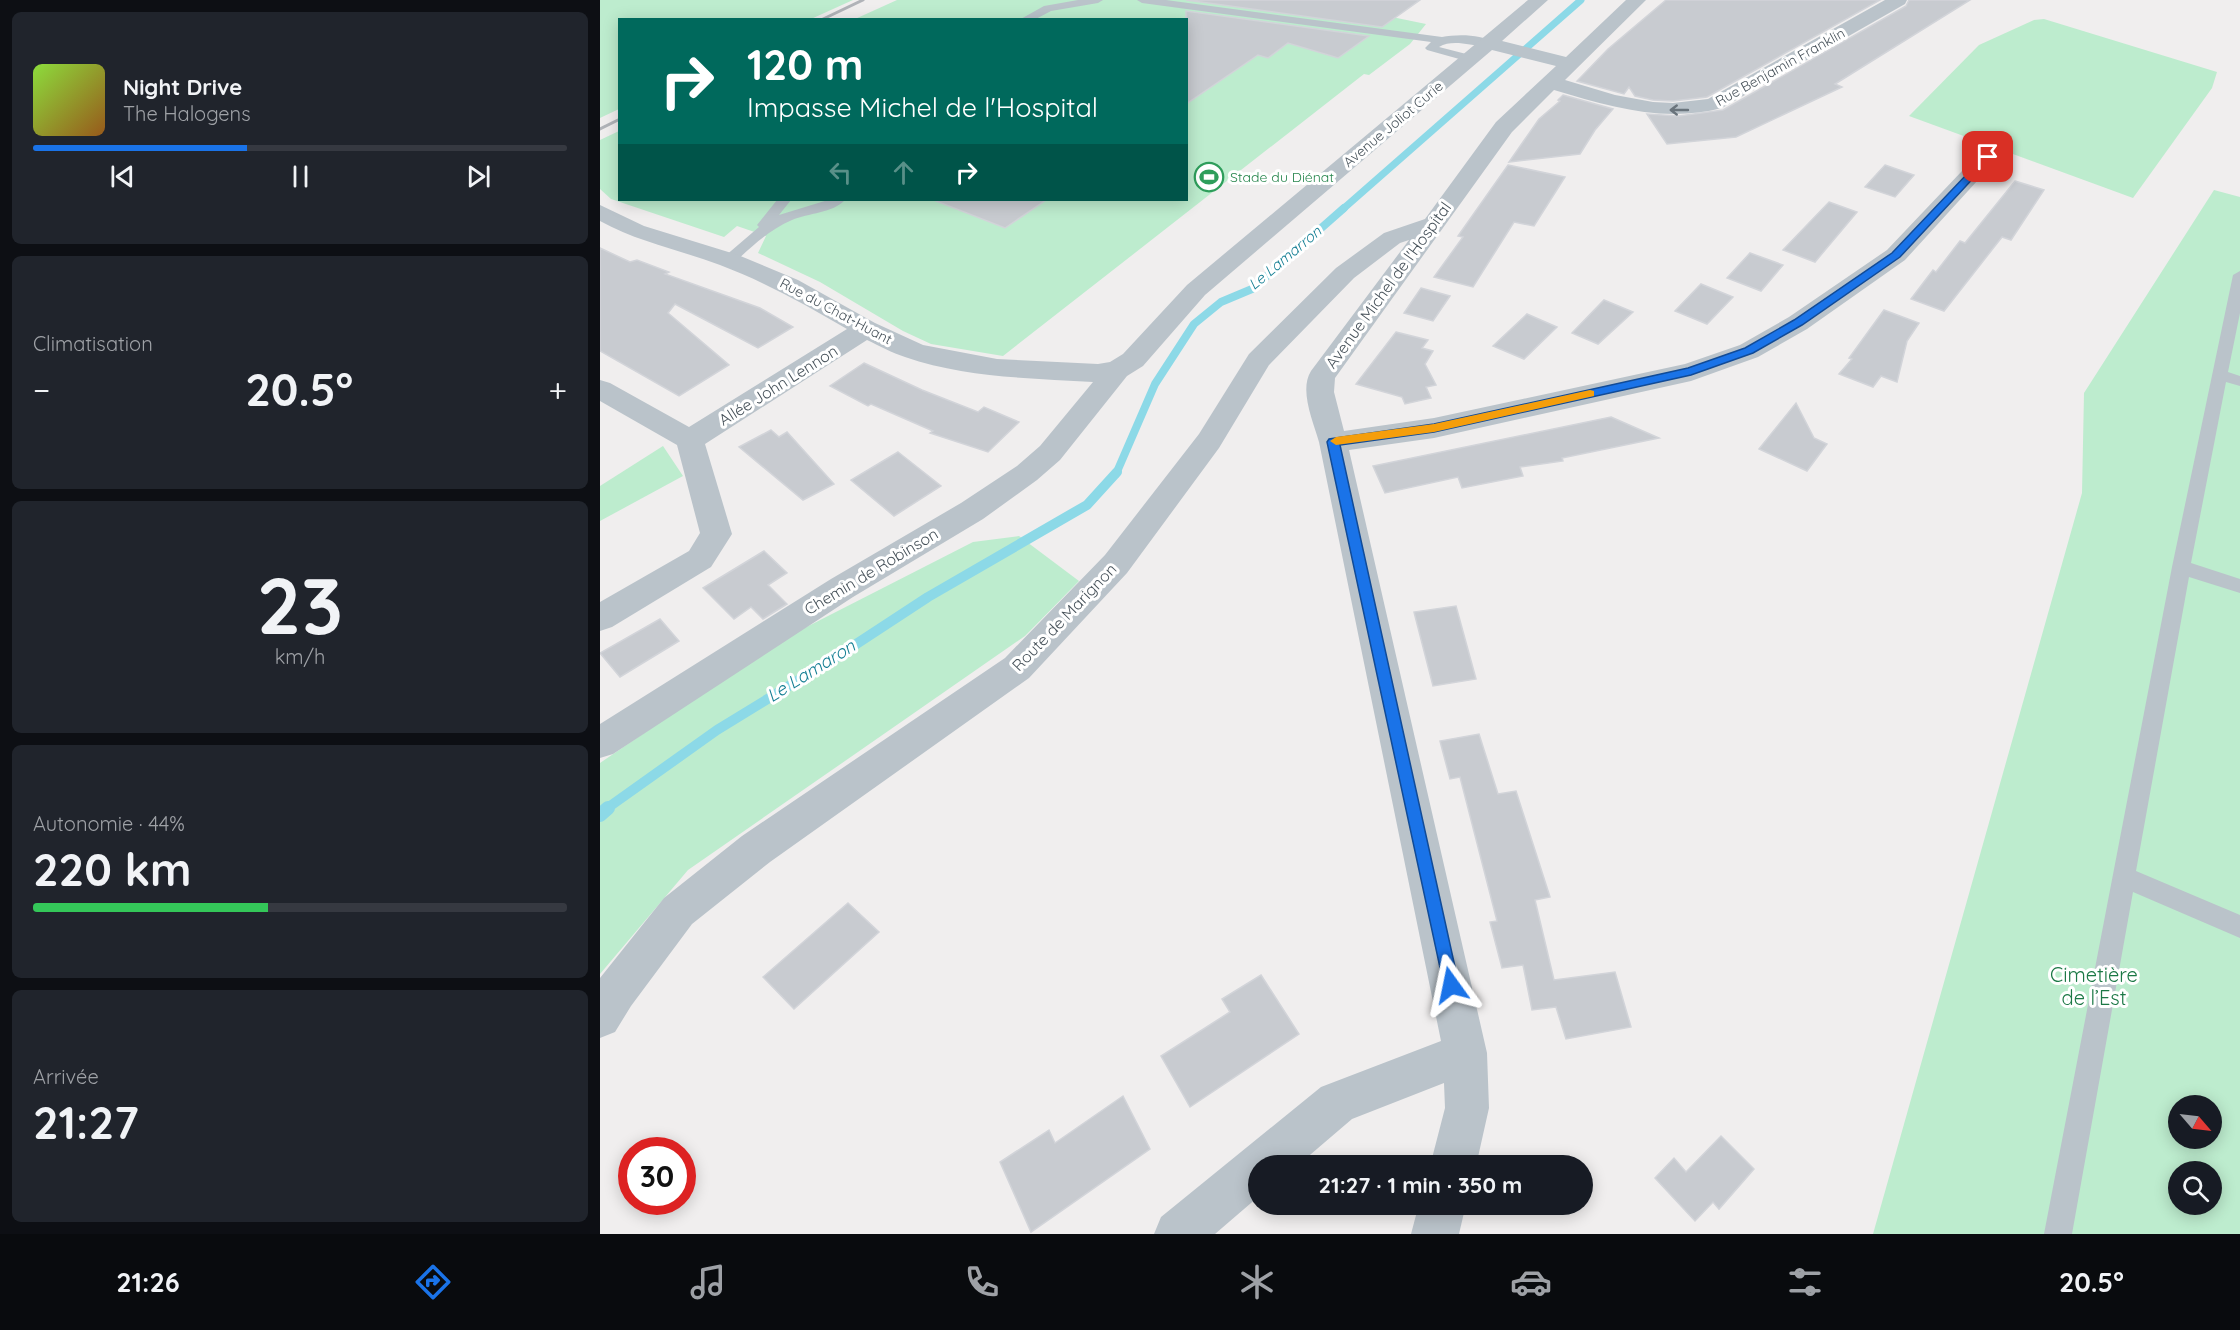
<!DOCTYPE html>
<html lang="fr">
<head>
<meta charset="utf-8">
<style>
	body { margin:0; font-family:Quicksand,sans-serif; background:#20242c; color:#f1f3f6; height:100vh; display:flex; flex-direction:column; font-size:22px; white-space:nowrap }
	* { box-sizing:border-box; margin:0 }
	p { font-size:20px; color:#9ea1a6 }
	.icon { flex:none; width:33px; height:33px; fill:none; stroke:currentColor; stroke-width:2; stroke-linecap:round; stroke-linejoin:round }
	.map { position:relative; flex:1; overflow:hidden }
	.panel { display:flex; flex-direction:column; gap:12px; padding:12px; background:#0d0f14; width:600px }
	.panel>* { flex:none }
	.banner { position:absolute; left:18px; top:18px; width:570px; height:183px; border-radius:0px; box-shadow:0 3px 15px #0003; background:#00695c; color:#fff; overflow:hidden }
	.needle { width:39px; rotate:118deg }
	.buttons { position:absolute; left:1568px; top:1095px; display:grid; gap:12px }
	.buttons a { display:grid; place-items:center; width:54px; height:54px; border-radius:50%; background:#171b24; box-shadow:0 3px 15px #0003; font-size:30px }
	.speed { position:absolute; left:18px; top:1137px; display:flex; gap:12px; font-size:30px; font-weight:700; text-align:center }
	.speed>* { display:grid; place-content:center; width:78px; height:78px; border-radius:50%; background:#171b24; box-shadow:0 3px 15px #0003; line-height:1 }
	.speed .limit { border:9px solid #d22; background:#fff; color:#111 }
	.pin { position:absolute; display:grid; place-items:center; width:51px; height:51px; color:#fff; margin:-26px; border-radius:12px; box-shadow:0 3px 9px #0006 }
	.me { position:absolute; width:66px; margin:-33px; rotate:348deg; stroke-linejoin:round; filter:drop-shadow(0 0 4px #0008) }
	.turn { display:flex; align-items:center; gap:21px; height:126px; padding:0 30px; font-size:27px }
	.turn .icon { width:78px; height:78px; stroke-width:2.5 }
	.turn b { display:block; font-size:42px; line-height:51px }
	.lanes { display:flex; align-items:center; height:57px; padding:0 30px; background:#0003; justify-content:center; gap:30px; direction:ltr }
	.lanes .off { opacity:.35 }
	.big { font-size:45px; font-weight:700; line-height:1.1 }
	.panel .widget { flex:1; display:flex; flex-direction:column; justify-content:center; gap:9px; min-width:0; padding:0 21px; border-radius:9px; background:#20242c }
	.panel .dial { align-items:center; gap:0 }
	.dial b { font-size:78px; line-height:1 }
	.song { display:flex; align-items:center; gap:18px }
	.cover { width:72px; height:72px; border-radius:9px; background:linear-gradient(135deg,hsl(90 70% 55%),hsl(30 70% 35%)) }
	.played { height:6px; border-radius:3px; background:linear-gradient(90deg,#1a73e8 40%,#363941 40%) }
	.keys { display:flex; justify-content:space-around; direction:ltr }
	.heat { display:flex; justify-content:space-between; align-items:center; font-size:33px; direction:ltr }
	.charge { height:9px; border-radius:4px; background:linear-gradient(90deg,#34c759 44%,#363941 0) }
	.trip { position:absolute; left:648px; top:1155px; width:345px; height:60px; border-radius:30px; background:#171b24; box-shadow:0 3px 15px #0003; font-weight:700; line-height:60px; text-align:center }
	.tab-bar { display:flex; height:96px; justify-content:space-around; align-items:center; background:#090b0e; color:#9ea1a6 }
	.tab-bar .icon { width:42px; height:42px }
	.tab-bar .active { color:#1a73e8 }
	.tab-bar b { font-size:27px; color:#f1f3f6 }
	main { display:flex; flex:1; min-height:0 }
	.map>svg:first-child { display:block }
	.green { fill:#bdecce; fill-rule:evenodd }
	.lines { fill:none; stroke-linecap:round; stroke-linejoin:round }
	.stream-far3 { stroke:#8cd9e7; stroke-width:7 }
	.stream-far2 { stroke:#8cd9e7; stroke-width:8 }
	.stream-far1 { stroke:#8cd9e7; stroke-width:10 }
	.stream { stroke:#8cd9e7; stroke-width:14 }
	.building { fill:#c8cbd0; stroke:#d2d4d9; stroke-width:1.5 }
	.service { fill:#bac3ca; fill-rule:evenodd }
	.minor { fill:#bac3ca; fill-rule:evenodd }
	.rail { stroke:#b0b3b8; stroke-width:3 }
	.oneway { stroke:#6a747c }
	.route { fill:#1a73e8; stroke:#114b97; stroke-width:1.5 }
	.slow { fill:#f59e0b }
	.labels { text-anchor:middle; stroke-width:6; stroke-linejoin:round; paint-order:stroke }
	.far-street-label { font-size:14px; fill:#47525a; stroke:#fff }
	.far-leisure-label { font-size:14px; fill:#27864d; stroke:#fff; text-anchor:start }
	.far-water-label { font-size:15px; font-style:italic; fill:#137e93; stroke:#fff }
	.street-label { font-size:16px; fill:#47525a; stroke:#fff }
	.water-label { font-size:18px; font-style:italic; fill:#137e93; stroke:#fff }
	.near-park-label { font-size:20px; fill:#1b7845; stroke:#fff }
</style>
</head>
<body>
<main>
<section class="panel">
<div class="widget">
<div class="song"><i class="cover"></i><div><b>Night Drive</b><p>The Halogens</p></div></div>
<div class="played"></div>
<div class="keys"><svg class="icon" aria-label="previous" viewBox="0 0 24 24"><path d="M18 5L8 12l10 7zM5 5v14"/></svg><svg class="icon" aria-label="pause" viewBox="0 0 24 24"><path d="M8 5v14M16 5v14"/></svg><svg class="icon" aria-label="next" viewBox="0 0 24 24"><path d="M6 5l10 7-10 7zM19 5v14"/></svg></div>
</div>
<div class="widget"><p>Climatisation</p>
<div class="heat"><a>−</a><b class="big">20.5°</b><a>+</a></div>
</div>
<div class="widget dial"><b>23</b><p>km/h</p></div>
<div class="widget"><p>Autonomie · 44%</p><b class="big">220 km</b><div class="charge"></div></div>
<div class="widget"><p>Arrivée</p><b class="big">21:27</b></div>
</section>
<div class="map">
<svg width="1640" height="1234" viewBox="0 0 1640 1234">
	<rect width="100%" height="100%" fill="#f0eeee"/>
	<g class="green">
		<path d="M0 0H253L211 19 20 20 19 109 0 118Z"/>
		<path d="M297 0H815L792 17 826 24 810 44 769 75 764 74 403 356 331 344 303 331 220 282 158 253 166 236 137 226 124 237 11 199 0 189V140L19 131 20 200H586V20L255 19Z"/>
		<path d="M1444 19 1617 72 1612 88 1533 198 1309 116 1379 45 1434 20Z"/>
		<path d="M1614 190 1640 197V1234H1273L1482 493 1484 393ZM1578 1106H1611V1138H1578ZM1578 1172H1611V1204H1578Z"/>
		<path d="M63 446 83 476 0 521V486Z"/>
		<path d="M419 536 479 581 425 636 88 870 0 974V763L181 640 373 542Z"/>
	</g>
	<g class="lines">
		<path class="stream-far3" d="M743 209 981 0"/>
		<path class="stream-far2" d="M516 474 555 384 594 324 621 302 652 289 744 208"/>
		<path class="stream-far1" d="M6 809 117 730 238 656 328 597 487 505 517 472"/>
		<path class="stream" d="M0 815 8 808"/>
	</g>
	<g class="building">
		<path d="M586 0H820L782 27Z"/>
		<path d="M1066 0H1280L1107 97 1073 101 1053 100 1035 96 1029 87 1024 94 977 81 1008 49Z"/>
		<path d="M1309 0H1370L1235 84 1242 87 1136 137 1067 144 1047 114 1079 116 1123 110 1306 6Z"/>
		<path d="M586 11 769 36 738 58 688 43 668 58 658 55 586 104Z"/>
		<path d="M963 95 1013 109 995 130 980 154 909 162 939 119 960 101 958 100Z"/>
		<path d="M908 165 965 177 934 226 914 222 873 287 834 277 863 237 858 236Z"/>
		<path d="M1285 165 1314 175 1295 197 1265 187Z"/>
		<path d="M1415 181 1444 190 1411 240 1402 237 1344 311 1311 299 1333 270 1336 272 1360 241 1365 243Z"/>
		<path d="M337 200H446L405 228 336 201Z"/>
		<path d="M1229 202 1257 212 1215 262 1183 250Z"/>
		<path d="M0 248 30 262 37 260 69 272 65 274 160 308 193 327 158 348 75 304 68 313 129 365 79 396 0 351Z"/>
		<path d="M1150 253 1183 265 1161 291 1127 278Z"/>
		<path d="M1101 284 1133 297 1107 324 1075 311Z"/>
		<path d="M821 288 850 296 833 321 804 313Z"/>
		<path d="M1004 300 1033 312 998 344 972 333Z"/>
		<path d="M1284 310 1319 323 1307 341 1297 382 1281 376 1273 387 1239 374 1252 359 1249 358Z"/>
		<path d="M927 314 957 327 924 359 893 346Z"/>
		<path d="M796 332 828 340 822 348 833 351 825 364 836 385 826 387 831 398 805 404 802 397 756 384Z"/>
		<path d="M264 363 322 390 378 412 384 407 419 422 388 452 330 433 333 431 271 404 268 406 230 386Z"/>
		<path d="M1196 403 1214 438 1227 444 1207 471 1159 449Z"/>
		<path d="M1011 417 1059 438 962 458 963 461 920 467 923 476 862 488 858 477 785 493 773 466Z"/>
		<path d="M171 430 179 437 187 432 234 484 203 500 139 447Z"/>
		<path d="M298 452 341 486 294 516 251 480Z"/>
		<path d="M164 551 187 573 168 585 187 604 163 619 151 607 134 619 103 588Z"/>
		<path d="M856 606 876 679 833 686 814 612Z"/>
		<path d="M60 619 79 641 20 677 0 653Z"/>
		<path d="M879 734 898 794 916 791 950 897 935 900 954 980 1015 972 1031 1027 966 1039 956 1007 932 1010 923 965 902 968 890 922 897 921 860 777 850 779 840 741Z"/>
		<path d="M248 903 279 932 194 1009 163 977Z"/>
		<path d="M661 975 699 1034 590 1107 561 1056 630 1012 622 999Z"/>
		<path d="M523 1096 550 1149 431 1232 400 1162 449 1130 455 1143Z"/>
		<path d="M1121 1136 1154 1169 1119 1209 1113 1202 1095 1221 1055 1178 1074 1158 1086 1172Z"/>
	</g>
	<g class="lines">
		<g class="service">
			<path d="M478 0H503L498 3 451 11 434 20H419L444 6Z"/>
			<path d="M537 0H566L842 37C857 34 882 34 894 43 882 52 857 36 839 47L874 56 876 58 870 62 827 50 825 48 831 42 542 3Z"/>
			<path d="M177 200H191L179 215 228 200H245C233 213 208 213 192 220 169 230 151 247 134 263H124L122 260 124 257 159 227 157 225Z"/>
			<path d="M1640 271V313L1628 372 1640 376V386L1626 382 1591 563 1640 579V593L1589 577 1536 871 1640 915V938L1533 892 1472 1234H1444L1572 567 1633 275Z"/>
		</g>
		<g class="minor">
			<path d="M928 0H948L902 41 966 57 1026 0H1046L965 80 1015 95 1053 102 1073 103 1108 99 1285 0H1307L1305 4 1122 108C1064 123 1011 107 954 90L912 132 735 378 734 392 744 431 834 418 1085 364 1140 345 1189 317 1287 250 1380 152 1388 150 1396 152 1399 157 1305 260 1207 329 1158 357 1091 381 834 438 749 450 887 1053 889 1108 876 1166H830L845 1108 844 1083 752 1119 697 1166H658V1197L615 1234H554L561 1217 721 1087 841 1041 719 442C713 421 699 390 711 371L809 240 800 243 754 278 669 365 619 448 527 573 429 678 170 862 92 924 31 1006 15 1032 0 1038V978L64 898 142 836 405 658 505 555 599 434 649 354 736 268 784 233 825 219 896 122 956 66 892 50 605 295 543 366 527 376 460 460 437 480 383 519 253 597 13 754 0 758V724L231 579 361 503 417 466 440 446 493 382C430 378 366 378 305 357 292 353 280 346 267 340L105 444 132 534 111 567 12 627 0 631V602L89 551 100 533 77 445 0 401V380L10 383 89 427 247 329C206 305 165 282 120 265 80 250 38 242 0 221V205L44 226 138 255 198 280 275 323 323 345 397 359 498 364 510 362 523 354 587 285Z"/>
			<path d="M819 1204H866L859 1234H811Z"/>
		</g>
		<g class="rail">
			<path d="M221 20 263 0"/>
			<path d="M0 129 20 119"/>
		</g>
	</g>
	<defs><path id="oneway-shaft" d="M-6 0H5M1.5-3L5.5 0L1.5 3" fill="none" stroke-width="1.6" stroke-linecap="round" stroke-linejoin="round" transform="scale(1.5)"/></defs>
	<use class="oneway" href="#oneway-shaft" transform="translate(1079 110) rotate(180)"/>
	<path class="route" d="M1385 155 1393 157 1300 257 1202 325 1153 353 1091 375 834 432 740 445 859 985 857 991 851 993 845 991 727 442 729 439 834 424 1088 368 1145 348 1194 320 1292 253Z"/>
	<path class="slow" d="M990 390 994 391V396L834 432 736 445 730 441 736 437 834 424Z"/>
	<defs>
		<g id="stadium-ring" transform="scale(1.5)"><circle r="9.5" fill="#fff" stroke="#2e9e5b" stroke-width="1.5"/><path d="M0-5a6.5 5 0 1 0 0 10a6.5 5 0 1 0 0-10ZM-3.5-1.8h7v3.6h-7Z" fill="#2e9e5b"/></g>
	</defs>
	<g fill-rule="evenodd">
		<use href="#stadium-ring" x="609" y="177"/>
	</g>
	<g class="labels">
		<g class="far-street-label">
			<text transform="translate(1180 67) rotate(-29)" y="5">Rue Benjamin Franklin</text>
			<text transform="translate(793 124) rotate(-40)" y="5">Avenue Joliot Curie</text>
			<text transform="translate(236 311) rotate(28)" y="5">Rue du Chat-Huant</text>
		</g>
		<g class="far-leisure-label">
			<text x="630" y="182">Stade du Diénat</text>
		</g>
		<g class="far-water-label">
			<text transform="translate(685 258) rotate(-40)" y="5">Le Lamarron</text>
		</g>
		<g class="street-label">
			<text transform="translate(788 285) rotate(-54)" y="6">Avenue Michel de l'Hospital</text>
			<text transform="translate(178 385) rotate(-32)" y="6">Allée John Lennon</text>
			<text transform="translate(271 571) rotate(-31)" y="6">Chemin de Robinson</text>
			<text transform="translate(464 617) rotate(-46)" y="6">Route de Marignon</text>
		</g>
		<g class="water-label">
			<text transform="translate(211 671) rotate(-32)" y="6">Le Lamaron</text>
		</g>
		<g class="near-park-label">
			<text x="1494" y="982">Cimetière<tspan x="1494" dy="23">de l’Est</tspan></text>
		</g>
	</g>
</svg>
<div class="buttons">
<a><svg class="needle" viewBox="-14 -14 28 28"><path d="M0-13l5 13h-10z" fill="#e53935"/><path d="M0 13l5-13h-10z" fill="#9ea1a6"/></svg></a>
<a><svg class="icon" aria-label="search" viewBox="0 0 24 24"><circle cx="10" cy="10" r="6"/><path d="M15 15l6 6"/></svg></a>
</div>
<div class="speed"><div class="limit">30</div></div>
<div class="pin" style="left:1388px;top:157px;background:#d93025"><svg class="icon" aria-label="arrive" viewBox="0 0 24 24"><path d="M6 21V4h12l-3 4 3 4H6"/></svg></div>
<svg class="me" style="left:851px;top:985px" viewBox="-20 -20 40 40"><path d="M0-17L14 15 0 8-14 15z" fill="#1a73e8" stroke="#fff" stroke-width="4"/></svg>
<div class="trip">21:27 · 1 min · 350 m</div>
<div class="banner">
<div class="turn"><svg class="icon" aria-label="right" viewBox="0 0 24 24"><path d="M7 20v-9h11M14 6l5 5-5 5"/></svg><div><b>120 m</b>Impasse Michel de l'Hospital</div></div>
<div class="lanes"><svg class="icon off" aria-label="left" viewBox="0 0 24 24"><path d="M17 20v-9H6M10 6l-5 5 5 5"/></svg><svg class="icon off" aria-label="ahead" viewBox="0 0 24 24"><path d="M12 20V5M6 11l6-6 6 6"/></svg><svg class="icon" aria-label="right" viewBox="0 0 24 24"><path d="M7 20v-9h11M14 6l5 5-5 5"/></svg></div>
</div>
</div>
</main>
<nav class="tab-bar">
<b>21:26</b>
<svg class="icon active" aria-label="directions" viewBox="0 0 24 24"><path d="M12 3l9 9-9 9-9-9zM9 14v-3h6M13 9l2 2-2 2"/></svg>
<svg class="icon" aria-label="music" viewBox="0 0 24 24"><path d="M9 18V5l10-2v13"/><circle cx="6" cy="18" r="3"/><circle cx="16" cy="16" r="3"/></svg>
<svg class="icon" aria-label="phone" viewBox="0 0 24 24"><path d="M5 4h4l2 5-3 2q2 4 5 5l2-3 5 2v4C11 20 4 13 5 4z"/></svg>
<svg class="icon" aria-label="climate" viewBox="0 0 24 24"><path d="M12 3v18M4 7l16 10M4 17L20 7"/></svg>
<svg class="icon" aria-label="car" viewBox="0 0 24 24"><path d="M5 17H2v-5l4-1 3-4h7l3 4 3 1v5h-3M9 17h6M6 11h13"/><circle cx="7" cy="17" r="2"/><circle cx="17" cy="17" r="2"/></svg>
<svg class="icon" aria-label="filters" viewBox="0 0 24 24"><path d="M4 7h16M4 17h16"/><circle cx="9" cy="7" r="2"/><circle cx="15" cy="17" r="2"/></svg>
<b>20.5°</b>
</nav>
</body>
</html>
